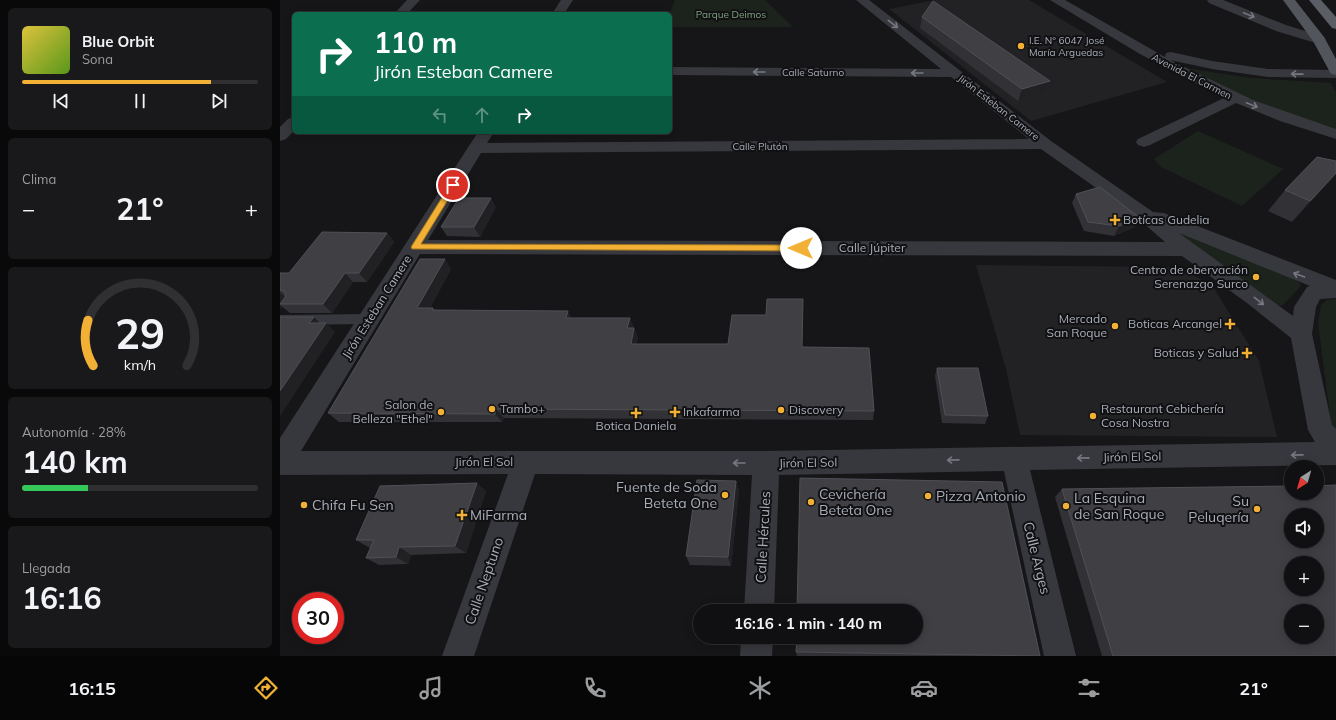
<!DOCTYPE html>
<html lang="es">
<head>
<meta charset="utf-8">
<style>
	body { margin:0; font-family:Mulish,sans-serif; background:#19191b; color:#f1f3f6; height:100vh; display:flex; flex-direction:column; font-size:15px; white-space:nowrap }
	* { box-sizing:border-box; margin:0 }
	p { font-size:13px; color:#9c9d9f }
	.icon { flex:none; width:22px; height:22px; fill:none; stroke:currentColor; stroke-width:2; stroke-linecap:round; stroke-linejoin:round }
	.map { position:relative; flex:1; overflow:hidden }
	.drawer { display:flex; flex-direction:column; gap:8px; padding:8px; background:#09090a; width:280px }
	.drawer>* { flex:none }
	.top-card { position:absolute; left:12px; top:12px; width:380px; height:122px; border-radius:6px; box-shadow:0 2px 10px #0003,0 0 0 1px #303032; background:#0b6e4f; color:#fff; overflow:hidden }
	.needle { width:26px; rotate:217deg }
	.controls { position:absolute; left:1004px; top:460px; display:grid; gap:8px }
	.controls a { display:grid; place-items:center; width:40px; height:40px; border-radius:50%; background:#101012; box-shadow:0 2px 10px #0003,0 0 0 1px #303032; font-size:20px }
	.speed { position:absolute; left:12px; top:592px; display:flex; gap:8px; font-size:20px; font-weight:700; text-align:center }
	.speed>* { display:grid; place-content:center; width:52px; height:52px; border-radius:50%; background:#101012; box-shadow:0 2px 10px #0003,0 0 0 1px #303032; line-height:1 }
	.speed .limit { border:6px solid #d22; background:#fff; color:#111 }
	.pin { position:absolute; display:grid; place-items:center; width:34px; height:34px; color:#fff; margin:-17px; border:2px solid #fff; border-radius:50%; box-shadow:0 1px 4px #0007 }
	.me { position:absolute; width:44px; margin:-22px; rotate:270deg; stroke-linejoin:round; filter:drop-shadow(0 0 3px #0008) }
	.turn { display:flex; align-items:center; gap:14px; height:84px; padding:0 16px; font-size:18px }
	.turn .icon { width:52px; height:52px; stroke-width:2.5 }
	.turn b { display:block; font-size:28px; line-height:34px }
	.lanes { display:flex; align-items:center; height:38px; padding:0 16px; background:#0003; justify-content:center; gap:20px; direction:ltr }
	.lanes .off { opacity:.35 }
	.big { font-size:30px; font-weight:700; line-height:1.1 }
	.drawer .tile { flex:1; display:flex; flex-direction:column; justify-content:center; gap:6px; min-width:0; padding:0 14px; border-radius:6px; background:#19191b }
	.drawer .dial { align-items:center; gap:0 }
	.dial svg { height:104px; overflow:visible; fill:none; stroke:#303032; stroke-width:7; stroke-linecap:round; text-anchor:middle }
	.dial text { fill:#f1f3f6; stroke:none }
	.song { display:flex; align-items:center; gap:12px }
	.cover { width:48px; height:48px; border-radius:6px; background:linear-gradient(135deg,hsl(50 70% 55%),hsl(90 70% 35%)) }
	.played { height:4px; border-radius:2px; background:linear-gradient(90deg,#f2b134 80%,#303032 80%) }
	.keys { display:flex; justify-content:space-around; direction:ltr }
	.heat { display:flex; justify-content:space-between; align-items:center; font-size:22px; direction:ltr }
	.charge { height:6px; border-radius:3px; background:linear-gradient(90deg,#34c759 28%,#303032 0) }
	.trip { position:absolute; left:413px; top:604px; width:230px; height:40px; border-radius:20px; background:#101012; box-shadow:0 2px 10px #0003,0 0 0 1px #303032; font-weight:700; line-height:40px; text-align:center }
	.tabs { display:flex; height:64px; justify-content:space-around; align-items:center; background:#060607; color:#9c9d9f }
	.tabs .icon { width:28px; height:28px }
	.tabs .current { color:#f2b134 }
	.tabs b { font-size:18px; color:#f1f3f6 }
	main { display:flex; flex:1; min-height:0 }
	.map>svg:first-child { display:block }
	.built { fill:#222225 }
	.green { fill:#1c231d }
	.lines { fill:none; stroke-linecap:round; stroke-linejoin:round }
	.service { fill:#37383d; fill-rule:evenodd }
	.minor { fill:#37383d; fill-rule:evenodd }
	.primary { fill:#53555c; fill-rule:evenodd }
	.trunk { fill:#5b5e65; fill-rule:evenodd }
	.wall { fill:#323236 }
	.shaded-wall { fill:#212124 }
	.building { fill:#3f3f44; stroke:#4f5156; fill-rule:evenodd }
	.oneway { stroke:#757881 }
	.route { fill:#f2b134; stroke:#9d7322 }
	.poi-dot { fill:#f2b134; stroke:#111113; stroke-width:1.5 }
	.labels { text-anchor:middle; stroke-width:4; stroke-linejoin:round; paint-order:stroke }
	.far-park-label { font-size:10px; fill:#7fa381; stroke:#111113 }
	.far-poi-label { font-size:10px; fill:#a8adb8; stroke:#111113; text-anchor:start }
	.far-street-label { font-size:10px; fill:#a8adb8; stroke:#111113 }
	.poi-label { font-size:12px; fill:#a8adb8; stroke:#111113; text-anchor:start }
	.street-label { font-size:12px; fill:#a8adb8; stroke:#111113 }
	.near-poi-label { font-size:14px; fill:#a8adb8; stroke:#111113; text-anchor:start }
	.near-street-label { font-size:14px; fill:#a8adb8; stroke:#111113 }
</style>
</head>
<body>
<main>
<section class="drawer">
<div class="tile">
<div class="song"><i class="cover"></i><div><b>Blue Orbit</b><p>Sona</p></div></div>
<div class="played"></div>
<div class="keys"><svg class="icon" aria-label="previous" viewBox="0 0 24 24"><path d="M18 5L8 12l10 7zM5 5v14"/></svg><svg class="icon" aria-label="pause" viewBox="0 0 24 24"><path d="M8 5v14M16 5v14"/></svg><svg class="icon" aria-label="next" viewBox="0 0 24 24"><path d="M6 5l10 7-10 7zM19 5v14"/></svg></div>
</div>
<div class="tile"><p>Clima</p>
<div class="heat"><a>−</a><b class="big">21°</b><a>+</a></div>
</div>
<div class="tile dial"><svg viewBox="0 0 100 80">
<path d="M14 69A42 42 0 1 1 86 69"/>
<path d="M14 69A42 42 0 0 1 10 34" stroke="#f2b134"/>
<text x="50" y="56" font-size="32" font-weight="700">29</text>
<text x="50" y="72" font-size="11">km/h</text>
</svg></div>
<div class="tile"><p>Autonomía · 28%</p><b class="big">140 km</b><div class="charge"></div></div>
<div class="tile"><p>Llegada</p><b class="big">16:16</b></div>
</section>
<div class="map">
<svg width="1056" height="656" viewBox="0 0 1056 656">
	<rect width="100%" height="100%" fill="#161618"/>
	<g class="built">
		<path d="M655 0H749L887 82 751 121 609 9Z"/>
		<path d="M696 265 897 267 913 274 935 290 979 361 997 437 740 435 726 369Z"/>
	</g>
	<g class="green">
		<path d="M395 0H485L513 27H390L389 14Z"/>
		<path d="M912 69 971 78 1051 83 1056 92V129L957 97 910 70Z"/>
		<path d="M918 131 1003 169 962 206 881 167 874 159Z"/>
		<path d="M897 229 1014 279 1020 283V287L1002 306 995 304 897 235Z"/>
		<path d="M1056 299V431L1051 422 1038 323 1041 305 1047 300Z"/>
	</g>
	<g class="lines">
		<path class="service" d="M90 314 94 316 96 319 94 322 90 324 0 325V315Z"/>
		<g class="minor">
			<path d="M127 0H140L127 14H114Z"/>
			<path d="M281 0H293L284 14H272Z"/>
			<path d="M576 0H589L771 141 873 212 884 213 1056 280V298L1040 299 1036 307 1032 334 1052 425 1056 429V465L750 470 796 656H764L724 471 499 475 494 611H464L472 475 255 474 194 656H162L228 474 0 475V438L198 132H214L207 143 749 139 671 77 390 75V67L661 69ZM761 149 853 214 885 242 148 240 201 153ZM899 233 1030 286 1027 287 1014 307 1013 316ZM140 254 902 256 967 303 1011 338 1028 430 1035 442 486 451H21Z"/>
			<path d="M770 0H785L885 57 886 53 891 52 932 61 988 69 1056 70V78L988 77 932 69 890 60 973 100 1056 129V139L1000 121 956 103 870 145 864 147 858 145 856 142 858 139 944 98 860 54Z"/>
			<path d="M927 0H943L1006 25 1044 37 1046 40 1039 44 996 31 929 3Z"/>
			<path d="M14 117V131L6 139 0 141V127L8 119Z"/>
			<path d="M461 637H493L492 656H460Z"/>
		</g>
		<path class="primary" d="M1003 0H1015L1044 37 1056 59V75L1051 74 1033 41Z"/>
		<path class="trunk" d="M1029 0H1041L1056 17V29L1052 28Z"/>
	</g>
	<g class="wall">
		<path d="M642 17 770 81 765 94 738 101 640 28Z"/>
		<path d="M1056 161V174L1012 222 988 211 1005 190Z"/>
		<path d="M796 194 855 227 834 236 804 231 792 203Z"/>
		<path d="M216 207 200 237 167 236 161 227Z"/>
		<path d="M107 233 114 242 87 282H73L52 313H10L1 306 0 310V273H9Z"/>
		<path d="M171 269 150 308H153L155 310 291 318 354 327 353 328H354L358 338 356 344 522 347 594 411 593 420 224 418 222 422H59L48 413Z"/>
		<path d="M657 368 708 416 705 424 662 423 655 376Z"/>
		<path d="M456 481 459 491 451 566 410 565 406 556Z"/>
		<path d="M782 489 1056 656H822L775 497Z"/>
		<path d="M206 491 186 553 131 555 128 564 99 565 86 558 90 548 76 540Z"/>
		<path d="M516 652 760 656H517Z"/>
	</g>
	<g class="shaded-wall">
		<path d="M770 81 765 94 738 101 742 89Z"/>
		<path d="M1056 173V174L1047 184 1012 222 1030 201Z"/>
		<path d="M211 198 216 207 200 237 194 227Z"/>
		<path d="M860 218 855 227 834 236 839 226Z"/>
		<path d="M107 233 114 242 87 282 79 273Z"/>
		<path d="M165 259 171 269 145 317 137 308Z"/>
		<path d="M65 273 73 282 52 313 43 304Z"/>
		<path d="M0 292 7 299 0 304 1 306 0 310Z"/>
		<path d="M288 311 293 320 286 318Z"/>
		<path d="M34 317 43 326 29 323Z"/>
		<path d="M350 318 354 327 351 338 347 328Z"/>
		<path d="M46 323 55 332 0 416V391Z"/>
		<path d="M354 328 358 338 354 353 351 344Z"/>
		<path d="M216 409 224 418 222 422 215 414Z"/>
		<path d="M456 481 459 491 451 566 448 557Z"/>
		<path d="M197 483 206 491 186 553 175 546Z"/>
		<path d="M119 547 131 555 128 564 116 557Z"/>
	</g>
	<g class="building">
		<path d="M653 1 770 81 742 89 642 17Z"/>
		<path d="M1037 157 1056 161V173L1030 201 1005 190Z"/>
		<path d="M820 187 860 218 839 226 808 222 796 194Z"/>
		<path d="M179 198H211L194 227H161Z"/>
		<path d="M42 232 107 233 79 273H65L43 304H0L6 296 4 291 0 290V273H9Z"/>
		<path d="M140 259H165L137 308H153L152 310 288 311 286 318H350L347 328H354L351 344H448L452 315H486L487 299H523L522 347 589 348 594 411 216 409 215 414 48 413Z"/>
		<path d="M0 317H34L29 323H46L0 391Z"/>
		<path d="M657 368H698L708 416 665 415Z"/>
		<path d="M520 478 722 482 760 656 516 652 517 637H636V611H517Z"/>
		<path d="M417 480 456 481 448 557 406 556Z"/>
		<path d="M197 483 175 546 119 547 116 557 86 558 94 540H76L100 486Z"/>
		<path d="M1056 485V656H833L782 489 1011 486V493H1037V486ZM1011 515H1037V541H1011ZM1011 563H1037V589H1011ZM1011 611H1037V637H1011Z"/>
	</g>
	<defs><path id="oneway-shaft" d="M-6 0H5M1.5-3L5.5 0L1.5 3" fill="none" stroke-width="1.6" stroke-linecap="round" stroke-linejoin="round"/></defs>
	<g class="oneway">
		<use href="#oneway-shaft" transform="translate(969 15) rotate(22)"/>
		<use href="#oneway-shaft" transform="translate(613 24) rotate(38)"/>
		<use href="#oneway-shaft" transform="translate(479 72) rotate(-180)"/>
		<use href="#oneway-shaft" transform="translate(637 73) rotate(-180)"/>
		<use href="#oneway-shaft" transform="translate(1017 74) rotate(-179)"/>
		<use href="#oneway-shaft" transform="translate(972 105) rotate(22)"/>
		<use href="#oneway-shaft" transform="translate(1019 275) rotate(-160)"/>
		<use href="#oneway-shaft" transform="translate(979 301) rotate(38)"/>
		<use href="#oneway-shaft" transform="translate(1017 455) rotate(179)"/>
		<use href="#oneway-shaft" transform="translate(803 458) rotate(179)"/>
		<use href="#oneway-shaft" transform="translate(673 460) rotate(179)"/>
		<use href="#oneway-shaft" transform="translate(459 463) rotate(-180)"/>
	</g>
	<path class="route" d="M171 183 177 185 141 244 521 245 525 248 521 251 132 249 131 247Z"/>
	<g class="poi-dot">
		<circle cx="741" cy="46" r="4"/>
		<path d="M833 214h4v4h4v4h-4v4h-4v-4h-4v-4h4z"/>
		<circle cx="976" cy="277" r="4"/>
		<path d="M948 318h4v4h4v4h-4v4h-4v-4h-4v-4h4z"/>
		<circle cx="835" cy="326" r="4"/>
		<path d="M965 347h4v4h4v4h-4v4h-4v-4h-4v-4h4z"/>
		<circle cx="212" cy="409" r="4"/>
		<circle cx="501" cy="410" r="4"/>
		<circle cx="161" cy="412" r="4"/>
		<path d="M393 406h4v4h4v4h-4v4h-4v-4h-4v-4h4z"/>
		<path d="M354 407h4v4h4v4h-4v4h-4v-4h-4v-4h4z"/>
		<circle cx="813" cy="416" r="4"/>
		<circle cx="445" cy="495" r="4"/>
		<circle cx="648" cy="496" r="4"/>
		<circle cx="531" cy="502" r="4"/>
		<circle cx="24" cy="505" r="4"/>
		<circle cx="786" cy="506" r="4"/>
		<circle cx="977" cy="509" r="4"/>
		<path d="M180 509h4v4h4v4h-4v4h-4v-4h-4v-4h4z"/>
	</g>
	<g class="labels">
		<g class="far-park-label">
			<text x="451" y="18">Parque Deimos</text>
		</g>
		<g class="far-poi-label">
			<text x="749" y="44">I.E. N° 6047 José<tspan x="749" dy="12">María Arguedas</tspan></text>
		</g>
		<g class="far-street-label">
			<text x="533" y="76">Calle Saturno</text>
			<text transform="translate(912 76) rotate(27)" y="4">Avenida El Carmen</text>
			<text transform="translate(719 107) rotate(38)" y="4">Jirón Esteban Camere</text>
			<text x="480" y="150">Calle Plutón</text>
		</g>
		<g class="poi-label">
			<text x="843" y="224">Botícas Gudelia</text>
			<text x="968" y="274" text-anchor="end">Centro de obervación<tspan x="968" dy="14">Serenazgo Surco</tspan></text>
			<text x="827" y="323" text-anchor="end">Mercado<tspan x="827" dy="14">San Roque</tspan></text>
			<text x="942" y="328" text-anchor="end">Boticas Arcangel</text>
			<text x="959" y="357" text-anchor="end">Boticas y Salud</text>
			<text x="153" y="409" text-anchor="end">Salon de<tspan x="153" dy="14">Belleza "Ethel"</tspan></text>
			<text x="220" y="413">Tambo+</text>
			<text x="821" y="413">Restaurant Cebichería<tspan x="821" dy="14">Cosa Nostra</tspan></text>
			<text x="509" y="414">Discovery</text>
			<text x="403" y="416">Inkafarma</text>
			<text x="356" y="430" text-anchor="middle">Botica Daniela</text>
		</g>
		<g class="street-label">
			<text x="592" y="252">Calle Júpiter</text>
			<text transform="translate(97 307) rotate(-58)" y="4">Jirón Esteban Camere</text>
			<text transform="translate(852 457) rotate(-1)" y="4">Jirón El Sol</text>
			<text x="204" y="466">Jirón El Sol</text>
			<text transform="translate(528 463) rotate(-1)" y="4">Jirón El Sol</text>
		</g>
		<g class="near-poi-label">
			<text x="437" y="492" text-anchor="end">Fuente de Soda<tspan x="437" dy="16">Beteta One</tspan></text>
			<text x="539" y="499">Cevichería<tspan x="539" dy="16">Beteta One</tspan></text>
			<text x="656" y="501">Pizza Antonio</text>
			<text x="794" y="503">La Esquina<tspan x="794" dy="16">de San Roque</tspan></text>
			<text x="969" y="506" text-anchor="end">Su<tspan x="969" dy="16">Peluqería</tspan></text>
			<text x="32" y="510">Chifa Fu Sen</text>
			<text x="190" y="520">MiFarma</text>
		</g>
		<g class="near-street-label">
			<text transform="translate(483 537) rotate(-87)" y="5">Calle Hércules</text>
			<text transform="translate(757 558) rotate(76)" y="5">Calle Arges</text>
			<text transform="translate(204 581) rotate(-71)" y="5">Calle Neptuno</text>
		</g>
	</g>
</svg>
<div class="controls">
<a><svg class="needle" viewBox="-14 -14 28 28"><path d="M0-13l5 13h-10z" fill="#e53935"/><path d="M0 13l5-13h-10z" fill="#9c9d9f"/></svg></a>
<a><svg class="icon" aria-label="sound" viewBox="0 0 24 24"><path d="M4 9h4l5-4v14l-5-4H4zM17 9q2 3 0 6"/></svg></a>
<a>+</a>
<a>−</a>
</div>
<div class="speed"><div class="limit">30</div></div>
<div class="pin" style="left:173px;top:185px;background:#d93025"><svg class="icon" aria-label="arrive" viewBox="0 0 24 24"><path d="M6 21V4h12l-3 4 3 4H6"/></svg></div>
<svg class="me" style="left:521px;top:248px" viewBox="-20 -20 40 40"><circle r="19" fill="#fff"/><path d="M0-13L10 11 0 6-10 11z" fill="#f2b134"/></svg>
<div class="trip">16:16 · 1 min · 140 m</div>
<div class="top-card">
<div class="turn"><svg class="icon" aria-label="right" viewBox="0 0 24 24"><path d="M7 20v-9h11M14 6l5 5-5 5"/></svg><div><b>110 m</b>Jirón Esteban Camere</div></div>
<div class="lanes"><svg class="icon off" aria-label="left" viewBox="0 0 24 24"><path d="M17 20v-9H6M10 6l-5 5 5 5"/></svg><svg class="icon off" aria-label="ahead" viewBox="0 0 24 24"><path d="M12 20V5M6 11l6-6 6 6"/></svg><svg class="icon" aria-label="right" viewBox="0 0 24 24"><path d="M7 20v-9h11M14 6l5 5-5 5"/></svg></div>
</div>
</div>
</main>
<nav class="tabs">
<b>16:15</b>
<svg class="icon current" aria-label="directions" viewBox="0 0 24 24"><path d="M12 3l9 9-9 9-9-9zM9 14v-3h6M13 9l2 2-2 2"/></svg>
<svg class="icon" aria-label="music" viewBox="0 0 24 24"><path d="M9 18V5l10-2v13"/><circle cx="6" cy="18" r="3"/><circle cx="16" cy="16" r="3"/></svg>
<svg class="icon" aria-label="phone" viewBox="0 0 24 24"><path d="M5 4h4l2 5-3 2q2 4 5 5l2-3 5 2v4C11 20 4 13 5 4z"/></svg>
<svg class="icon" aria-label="climate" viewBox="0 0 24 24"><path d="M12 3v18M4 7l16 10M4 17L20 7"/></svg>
<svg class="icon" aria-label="car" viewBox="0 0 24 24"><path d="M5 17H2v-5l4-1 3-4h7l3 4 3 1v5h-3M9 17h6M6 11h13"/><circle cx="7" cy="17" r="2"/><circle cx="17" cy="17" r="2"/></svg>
<svg class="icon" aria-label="filters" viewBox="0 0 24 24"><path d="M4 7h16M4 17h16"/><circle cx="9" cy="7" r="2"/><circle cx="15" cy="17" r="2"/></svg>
<b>21°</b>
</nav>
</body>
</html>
